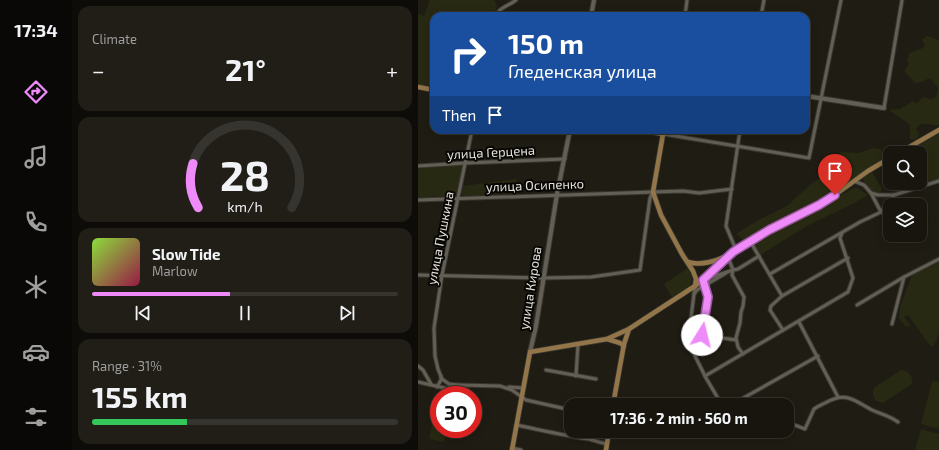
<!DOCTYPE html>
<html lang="en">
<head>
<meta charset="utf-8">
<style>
	body { margin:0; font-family:"Exo 2",sans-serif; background:#201e17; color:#f1f3f6; height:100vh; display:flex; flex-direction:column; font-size:15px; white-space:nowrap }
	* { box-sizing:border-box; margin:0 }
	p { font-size:13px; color:#9e9f9e }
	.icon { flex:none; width:22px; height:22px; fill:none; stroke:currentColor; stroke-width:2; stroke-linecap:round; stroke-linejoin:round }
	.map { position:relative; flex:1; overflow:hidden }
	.panel { display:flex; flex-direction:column; gap:6px; padding:6px; background:#0d0c08; width:346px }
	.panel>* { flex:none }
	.top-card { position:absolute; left:12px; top:12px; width:380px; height:122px; border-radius:12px; box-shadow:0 2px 10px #0003,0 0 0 1px #36342e; background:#1a4fa0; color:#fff; overflow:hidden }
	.tools { position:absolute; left:465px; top:146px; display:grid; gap:8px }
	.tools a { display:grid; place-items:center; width:44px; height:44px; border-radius:8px; background:#17150e; box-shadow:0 2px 10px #0003,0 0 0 1px #36342e; font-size:20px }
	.speed { position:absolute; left:12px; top:386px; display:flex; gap:8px; font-size:20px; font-weight:700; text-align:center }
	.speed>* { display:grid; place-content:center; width:52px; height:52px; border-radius:50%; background:#17150e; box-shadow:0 2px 10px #0003,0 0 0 1px #36342e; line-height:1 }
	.speed .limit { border:6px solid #d22; background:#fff; color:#111 }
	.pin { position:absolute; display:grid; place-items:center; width:34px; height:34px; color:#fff; margin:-41px -17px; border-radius:50% 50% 50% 0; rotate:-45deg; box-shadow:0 0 4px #0007 }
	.pin .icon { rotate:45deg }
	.me { position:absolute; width:44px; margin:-22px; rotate:9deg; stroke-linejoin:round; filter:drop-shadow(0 0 3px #0008) }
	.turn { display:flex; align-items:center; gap:14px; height:84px; padding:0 12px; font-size:18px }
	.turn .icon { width:52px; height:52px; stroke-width:2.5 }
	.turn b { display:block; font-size:28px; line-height:34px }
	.then { display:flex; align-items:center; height:38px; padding:0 12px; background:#0003; gap:8px; font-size:15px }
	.big { font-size:30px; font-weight:700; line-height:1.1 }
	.panel .card { flex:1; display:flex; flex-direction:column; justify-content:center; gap:6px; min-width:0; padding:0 14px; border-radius:12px; background:#201e17 }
	.panel .dial { align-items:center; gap:0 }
	.dial svg { height:104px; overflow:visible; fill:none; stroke:#36342e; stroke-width:7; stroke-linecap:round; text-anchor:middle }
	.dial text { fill:#f1f3f6; stroke:none }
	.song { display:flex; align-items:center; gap:12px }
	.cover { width:48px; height:48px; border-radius:6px; background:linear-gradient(135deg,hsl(90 70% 55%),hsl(340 70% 35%)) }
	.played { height:4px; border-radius:2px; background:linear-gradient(90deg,#ee8bf8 45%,#36342e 45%) }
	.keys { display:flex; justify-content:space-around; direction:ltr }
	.heat { display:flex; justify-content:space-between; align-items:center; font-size:22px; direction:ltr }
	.charge { height:6px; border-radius:3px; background:linear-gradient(90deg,#34c759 31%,#36342e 0) }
	.trip { position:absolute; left:146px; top:398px; width:230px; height:40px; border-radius:12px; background:#17150e; box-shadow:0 2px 10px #0003,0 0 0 1px #36342e; font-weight:700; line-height:40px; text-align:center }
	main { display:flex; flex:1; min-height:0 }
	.dock { display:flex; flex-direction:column; width:72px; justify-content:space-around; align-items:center; background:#090806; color:#9e9f9e }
	.dock .icon { width:28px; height:28px }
	.dock .active { color:#ee8bf8 }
	.dock b { font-size:18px; color:#f1f3f6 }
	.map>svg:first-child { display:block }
	.green { fill:#282912 }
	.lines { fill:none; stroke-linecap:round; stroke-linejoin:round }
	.minor-casing { stroke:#393732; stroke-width:5 }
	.tertiary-casing { stroke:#393732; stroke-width:6 }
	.secondary-casing { stroke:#393732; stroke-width:6 }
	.minor { stroke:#635f54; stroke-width:3 }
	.tertiary { stroke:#635f54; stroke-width:4 }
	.secondary { stroke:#927548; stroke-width:4.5 }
	.route-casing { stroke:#9b5aa1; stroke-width:10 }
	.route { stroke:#ee8bf8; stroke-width:7 }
	.labels { text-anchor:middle; stroke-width:4; stroke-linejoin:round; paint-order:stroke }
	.street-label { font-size:13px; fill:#e4e2db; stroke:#080704 }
</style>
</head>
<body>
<main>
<nav class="dock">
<b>17:34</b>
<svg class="icon active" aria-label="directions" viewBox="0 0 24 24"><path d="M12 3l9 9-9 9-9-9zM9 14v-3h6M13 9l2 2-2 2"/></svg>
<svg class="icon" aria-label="music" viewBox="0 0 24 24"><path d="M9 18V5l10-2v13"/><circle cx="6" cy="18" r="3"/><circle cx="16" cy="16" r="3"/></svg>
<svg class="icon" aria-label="phone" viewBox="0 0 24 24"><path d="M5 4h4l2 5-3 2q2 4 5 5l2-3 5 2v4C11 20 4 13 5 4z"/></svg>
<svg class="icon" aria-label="climate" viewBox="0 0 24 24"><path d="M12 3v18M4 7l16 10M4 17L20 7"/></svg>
<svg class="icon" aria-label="car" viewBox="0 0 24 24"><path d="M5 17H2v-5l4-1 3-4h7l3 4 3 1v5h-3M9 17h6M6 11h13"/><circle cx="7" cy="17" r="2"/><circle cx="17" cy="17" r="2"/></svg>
<svg class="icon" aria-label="filters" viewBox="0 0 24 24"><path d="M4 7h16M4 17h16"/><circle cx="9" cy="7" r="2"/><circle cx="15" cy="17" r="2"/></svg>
</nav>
<section class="panel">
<div class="card"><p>Climate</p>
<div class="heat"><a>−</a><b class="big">21°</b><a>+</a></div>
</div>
<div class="card dial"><svg viewBox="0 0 100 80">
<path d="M14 69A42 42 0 1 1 86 69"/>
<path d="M14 69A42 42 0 0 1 10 35" stroke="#ee8bf8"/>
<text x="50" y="56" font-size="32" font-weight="700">28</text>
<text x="50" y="72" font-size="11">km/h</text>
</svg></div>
<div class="card">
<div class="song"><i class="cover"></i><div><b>Slow Tide</b><p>Marlow</p></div></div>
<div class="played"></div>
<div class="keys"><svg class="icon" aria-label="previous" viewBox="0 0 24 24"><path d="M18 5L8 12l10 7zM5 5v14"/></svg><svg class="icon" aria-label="pause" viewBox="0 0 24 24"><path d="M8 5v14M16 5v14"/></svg><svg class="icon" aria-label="next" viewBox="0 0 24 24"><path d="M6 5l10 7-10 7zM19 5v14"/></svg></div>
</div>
<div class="card"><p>Range · 31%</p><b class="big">155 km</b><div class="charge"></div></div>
</section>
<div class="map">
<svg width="521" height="450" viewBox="0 0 521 450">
	<rect width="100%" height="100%" fill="#1f1c13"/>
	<g class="green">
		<path d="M12 0H76L79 6 76 16H16V88L0 85V14L6 16Z"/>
		<path d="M509 36 521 40V125L519 126C511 125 503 120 498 130L501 132V135L498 140 492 139V126L490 123 471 110 482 109 495 101 498 104 505 97 513 99 518 97 520 88 512 78 503 82 497 83 486 71 491 64 489 60 491 53 505 48 507 46 504 40Z"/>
		<path d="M521 134V180L477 193 474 183H502V153H487Z"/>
		<path d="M455 148 463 149V152L468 160 417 195 332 241 325 240 318 234 339 221 369 206 394 183 418 169 410 162 412 159 417 161 422 152 440 153Z"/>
		<path d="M45 165 38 196 0 197V169Z"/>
		<path d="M454 172 464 189 460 195 453 193 445 180 446 177Z"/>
		<path d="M98 179V192L47 196 44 195 45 186Z"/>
		<path d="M438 187 450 195 438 202 387 227 341 256 334 245Z"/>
		<path d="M521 262V333L516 345 513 347 490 315 486 317 493 326 488 327 481 318 482 307 494 275Z"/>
		<path d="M270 268C280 287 269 288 254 297L246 284Z"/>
		<path d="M483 370C490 370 496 377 494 384L465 403 458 401C455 396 453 393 457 387Z"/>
		<path d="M514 381 521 382V429L503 424Z"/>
		<path d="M20 394 28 395H21V429H29L26 442 11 439Z"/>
		<path d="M503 429 521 434V450H497Z"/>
	</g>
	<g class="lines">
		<g class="minor-casing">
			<g id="minor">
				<path d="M78 16C81 7 91 6 98 0"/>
				<path d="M267 16 269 0"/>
				<path d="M343 16 346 0"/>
				<path d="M466 108 484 0"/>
				<path d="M245 130V134L391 158 423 0"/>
				<path d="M0 166 47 163 147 159"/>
				<path d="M436 181 446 185 453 193 460 195H476L521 181"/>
				<path d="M453 193 463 212"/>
				<path d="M0 200 235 192 265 191 281 193 314 189"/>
				<path d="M332 241 364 296 353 306 352 310 365 330"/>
				<path d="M318 250 308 226 322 130"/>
				<path d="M310 257 315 270 314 275 326 297 325 306 323 312 322 323 318 338 320 347 325 354"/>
				<path d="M352 274 442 222 463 212 476 195"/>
				<path d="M0 275 125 278 173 277 222 270 232 198 235 192"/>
				<path d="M277 286 270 342 288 378 304 405"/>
				<path d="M276 294 279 290 308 273"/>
				<path d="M364 296 430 258"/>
				<path d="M439 305 486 277"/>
				<path d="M381 322 420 397"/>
				<path d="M474 324 486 277 521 259"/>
				<path d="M318 340 284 335 290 297 285 280 315 270 320 269 341 256"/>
				<path d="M0 366 5 370 13 384"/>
				<path d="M128 370 178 379"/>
				<path d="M158 376 160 344"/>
				<path d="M287 376 430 292 435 278 422 238 424 233"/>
				<path d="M0 382 31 389 40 385 82 386 94 390 108 400 153 410"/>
				<path d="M40 385 31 384 24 379 20 369 17 356 16 328 24 275 54 130"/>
				<path d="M19 387 23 380V376"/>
				<path d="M91 387 105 388"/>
				<path d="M313 405 400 356"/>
				<path d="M98 425C123 430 147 436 171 439 175 440 184 443 189 444"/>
				<path d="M369 425 374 424 387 429 396 409C400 406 403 405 407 403 429 391 435 400 454 410 463 414 472 416 480 422"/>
				<path d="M308 431C326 434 339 438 356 431"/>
				<path d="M94 448 103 450"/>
			</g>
		</g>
		<g class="tertiary-casing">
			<g id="tertiary">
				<path d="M173 16 176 0"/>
				<path d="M388 96 466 108"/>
				<path d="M112 352 118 326 139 194 152 130"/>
			</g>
		</g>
		<g class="secondary-casing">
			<g id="secondary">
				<path d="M0 87 16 90"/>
				<path d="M223 130 245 134 235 192 243 215 264 254 275 271 278 279 277 286"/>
				<path d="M481 153 521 130"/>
				<path d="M270 262C283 266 299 261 310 255"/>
				<path d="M189 339 202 343 206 346"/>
				<path d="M195 405 206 344 211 329"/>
				<path d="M94 450 112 352 189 339 211 329 277 286 295 271 315 252 323 247 351 230 407 202 450 171 472 158"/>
				<path d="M188 450 191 431"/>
			</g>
		</g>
		<use href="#minor" class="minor"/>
		<use href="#tertiary" class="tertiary"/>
		<use href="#secondary" class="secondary"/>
	</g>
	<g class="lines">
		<g class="route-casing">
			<path id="route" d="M284 335 290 297 285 280 315 252 323 247 351 230 401 205 417 195"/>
		</g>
		<use href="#route" class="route"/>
	</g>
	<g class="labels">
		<g class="street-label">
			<text transform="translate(73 152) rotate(-3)" y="5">улица Герцена</text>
			<text transform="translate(117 185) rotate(-2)" y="5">улица Осипенко</text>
			<text transform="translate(22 238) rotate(-79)" y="5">улица Пушкина</text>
			<text transform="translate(112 288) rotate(-81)" y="5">улица Кирова</text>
		</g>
	</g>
</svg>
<div class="tools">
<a><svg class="icon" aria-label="search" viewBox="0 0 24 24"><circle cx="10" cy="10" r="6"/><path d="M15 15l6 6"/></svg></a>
<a><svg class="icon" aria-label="layers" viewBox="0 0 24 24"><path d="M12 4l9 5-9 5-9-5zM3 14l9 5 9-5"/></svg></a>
</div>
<div class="speed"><div class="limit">30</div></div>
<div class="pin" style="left:417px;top:195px;background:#d93025"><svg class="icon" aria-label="arrive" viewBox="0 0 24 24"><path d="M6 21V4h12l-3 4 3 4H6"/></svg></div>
<svg class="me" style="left:284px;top:335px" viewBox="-20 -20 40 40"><circle r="19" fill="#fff"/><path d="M0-13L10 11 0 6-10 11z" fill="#ee8bf8"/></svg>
<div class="trip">17:36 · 2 min · 560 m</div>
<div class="top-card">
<div class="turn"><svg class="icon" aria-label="right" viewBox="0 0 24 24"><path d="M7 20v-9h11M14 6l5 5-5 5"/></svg><div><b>150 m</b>Гледенская улица</div></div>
<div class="then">Then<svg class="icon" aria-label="arrive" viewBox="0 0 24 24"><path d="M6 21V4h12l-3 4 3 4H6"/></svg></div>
</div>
</div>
</main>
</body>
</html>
